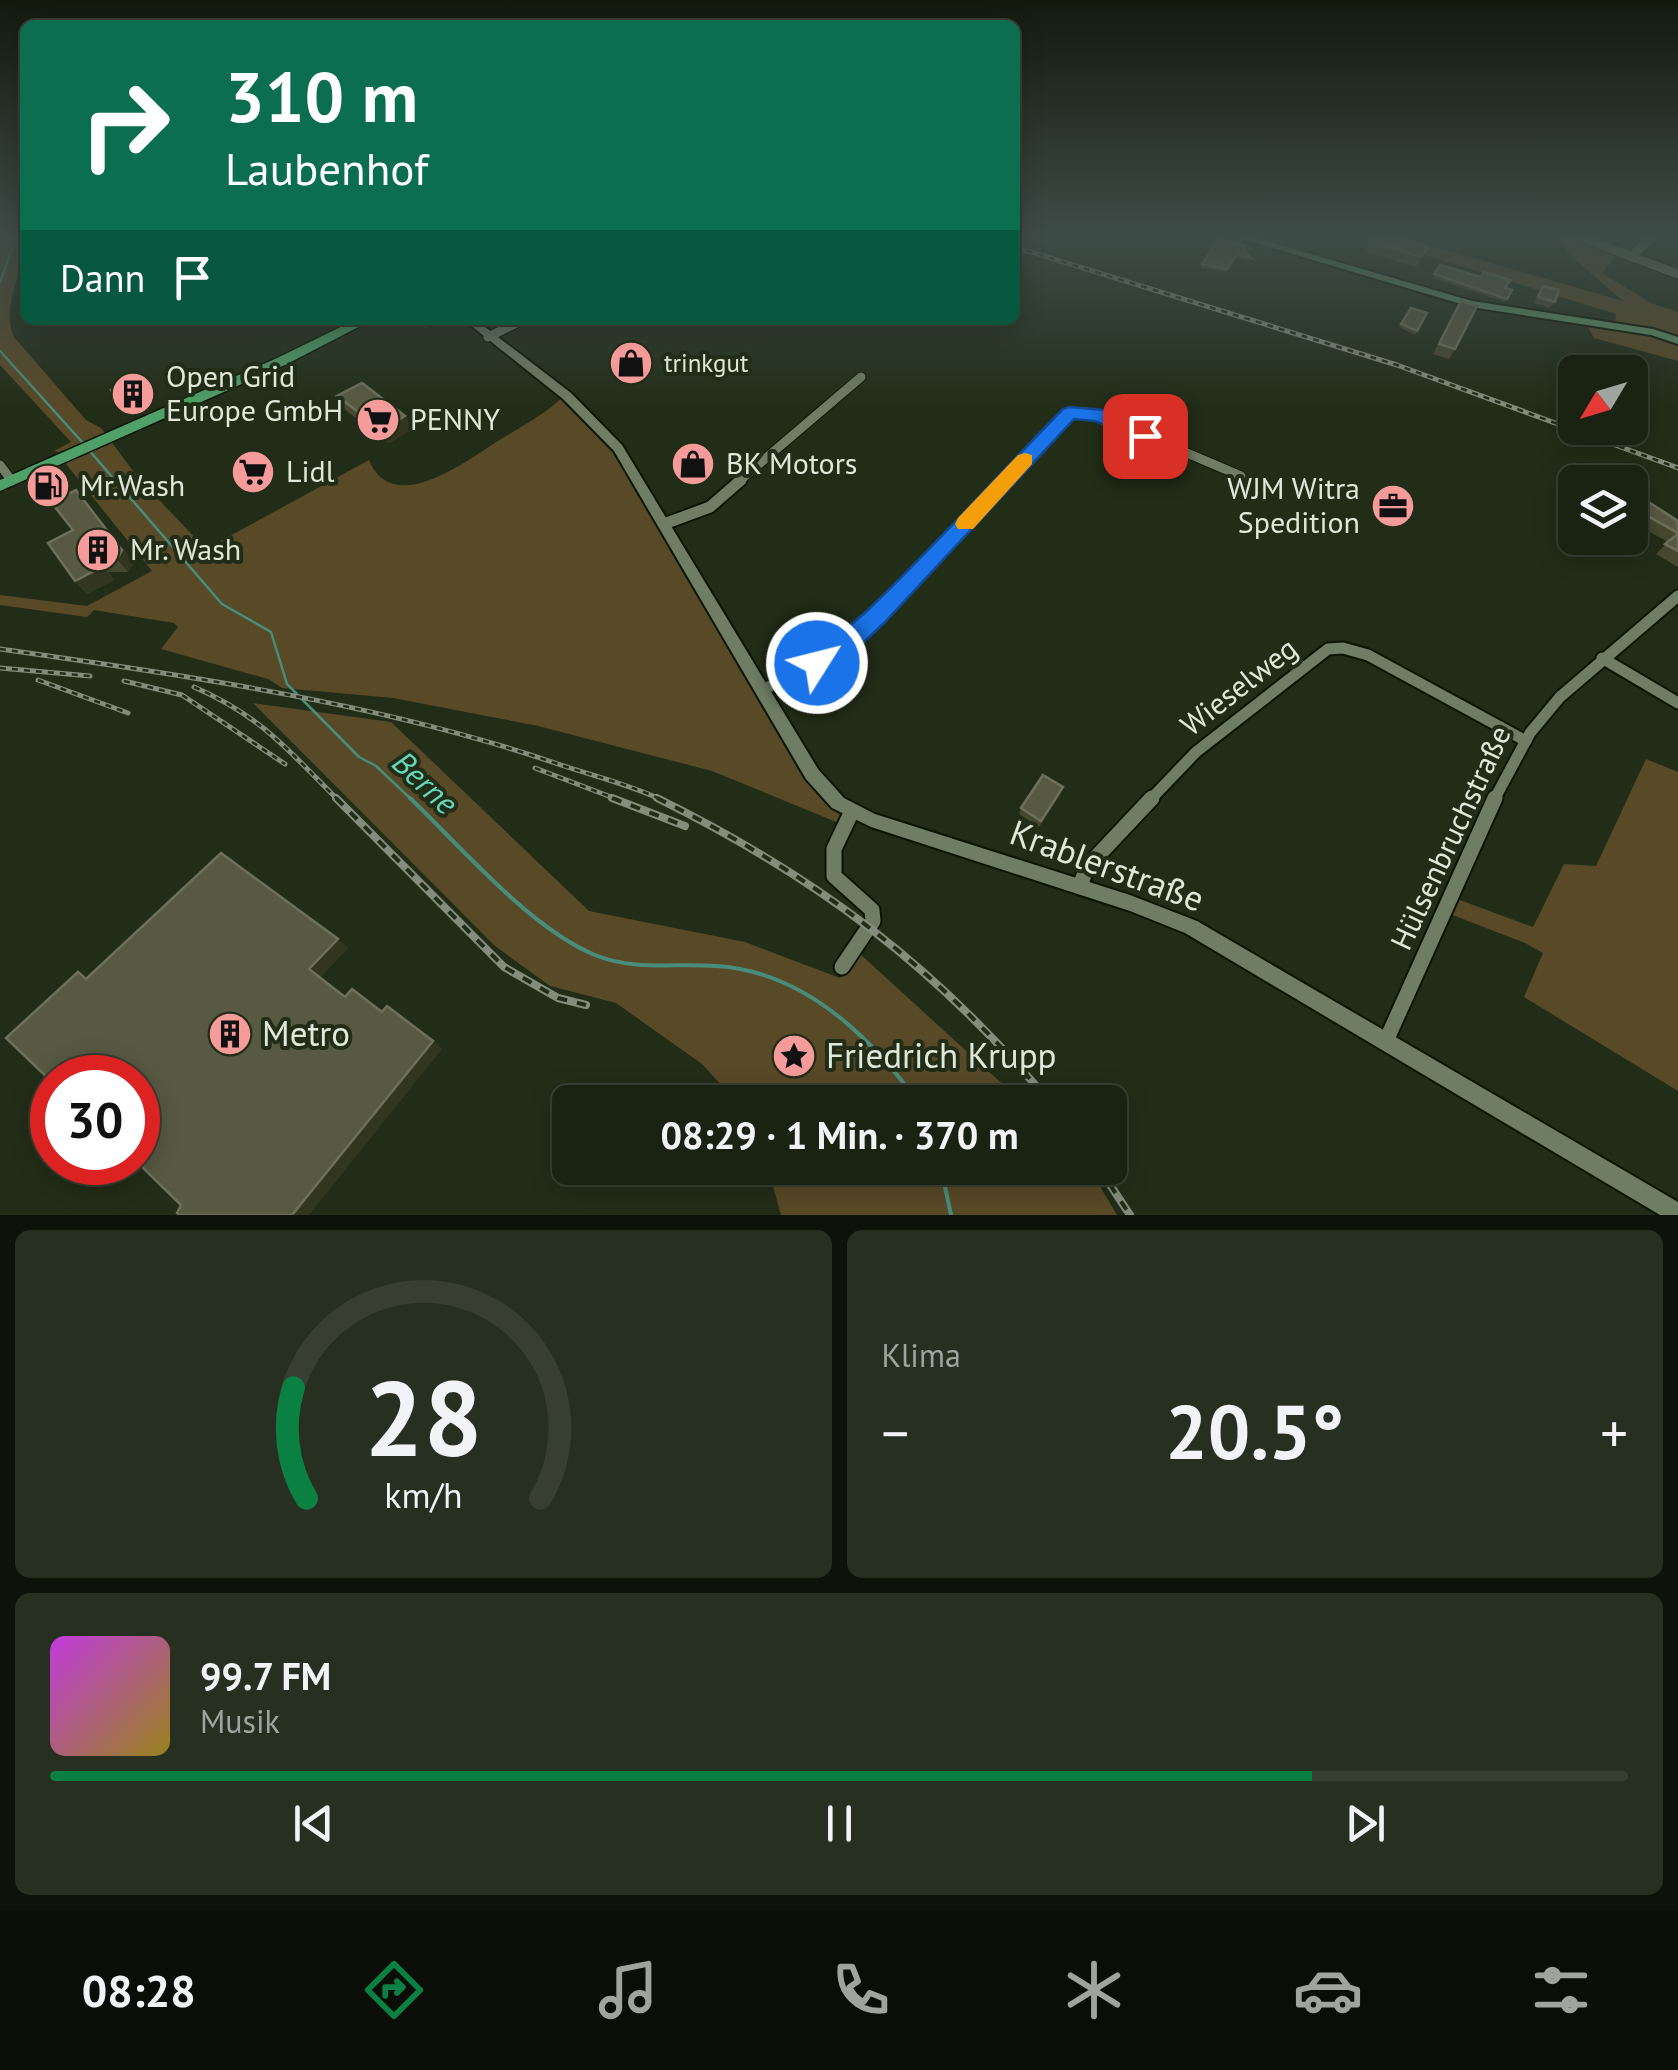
<!DOCTYPE html>
<html lang="de">
<head>
<meta charset="utf-8">
<style>
	body { margin:0; font-family:"PT Sans",sans-serif; background:#272f20; color:#f1f3f6; height:100vh; display:flex; flex-direction:column; font-size:38px; white-space:nowrap }
	* { box-sizing:border-box; margin:0 }
	p { font-size:32px; color:#9fa49f }
	.icon { flex:none; width:55px; height:55px; fill:none; stroke:currentColor; stroke-width:2; stroke-linecap:round; stroke-linejoin:round }
	.map { position:relative; height:1215px; overflow:hidden }
	.sheet { display:flex; flex-direction:column; gap:15px; padding:15px; background:#0e130a; flex:1 }
	.sheet>* { flex:none }
	.guide { position:absolute; left:20px; top:20px; width:1000px; height:305px; border-radius:15px; box-shadow:0 5px 25px #0003,0 0 0 2px #383f32; background:#0b6e4f; color:#fff; overflow:hidden }
	.needle { width:65px; rotate:232deg }
	.tools { position:absolute; left:1558px; top:355px; display:grid; gap:20px }
	.tools a { display:grid; place-items:center; width:90px; height:90px; border-radius:15px; background:#1a2212; box-shadow:0 5px 25px #0003,0 0 0 2px #383f32; font-size:50px }
	.speed { position:absolute; left:30px; top:1055px; display:flex; gap:20px; font-size:50px; font-weight:700; text-align:center }
	.speed>* { display:grid; place-content:center; width:130px; height:130px; border-radius:50%; background:#1a2212; box-shadow:0 5px 25px #0003,0 0 0 2px #383f32; line-height:1 }
	.speed .limit { border:15px solid #d22; background:#fff; color:#111 }
	.pin { position:absolute; display:grid; place-items:center; width:85px; height:85px; color:#fff; margin:-42px; border-radius:20px; box-shadow:0 5px 15px #0006 }
	.me { position:absolute; width:110px; margin:-55px; rotate:54deg; stroke-linejoin:round; filter:drop-shadow(0 0 8px #0008) }
	.turn { display:flex; align-items:center; gap:35px; height:210px; padding:0 40px; font-size:45px }
	.turn .icon { width:130px; height:130px; stroke-width:2.5 }
	.turn b { display:block; font-size:70px; line-height:85px }
	.then { display:flex; align-items:center; height:95px; padding:0 40px; background:#0003; gap:20px; font-size:38px }
	.big { font-size:75px; font-weight:600; line-height:1.1 }
	.sheet .card { flex:1; display:flex; flex-direction:column; justify-content:center; gap:15px; min-width:0; padding:0 35px; border-radius:15px; background:#272f20 }
	.sheet .dial { align-items:center; gap:0 }
	.dial svg { height:260px; overflow:visible; fill:none; stroke:#383f32; stroke-width:7; stroke-linecap:round; text-anchor:middle }
	.dial text { fill:#f1f3f6; stroke:none }
	.song { display:flex; align-items:center; gap:30px }
	.cover { width:120px; height:120px; border-radius:15px; background:linear-gradient(135deg,hsl(290 70% 55%),hsl(50 70% 35%)) }
	.played { height:10px; border-radius:5px; background:linear-gradient(90deg,#0b8043 80%,#383f32 80%) }
	.keys { display:flex; justify-content:space-around; direction:ltr }
	.heat { display:flex; justify-content:space-between; align-items:center; font-size:55px; direction:ltr }
	.sheet .tiles { flex:1; display:grid; gap:15px; grid-template-columns:1fr 1fr }
	.card:last-child { grid-column:span 2 }
	.trip { position:absolute; left:552px; top:1085px; width:575px; height:100px; border-radius:15px; background:#1a2212; box-shadow:0 5px 25px #0003,0 0 0 2px #383f32; font-weight:600; line-height:100px; text-align:center }
	.menu { display:flex; height:160px; justify-content:space-around; align-items:center; background:#0a0e07; color:#9fa49f }
	.menu .icon { width:70px; height:70px }
	.menu .current { color:#0b8043 }
	.menu b { font-size:45px; color:#f1f3f6 }
	.map>svg:first-child { display:block }
	.green { fill:#584927 }
	.lines { fill:none; stroke-linecap:round; stroke-linejoin:round }
	.stream-far1 { stroke:#488d7c; stroke-width:2.5 }
	.stream { stroke:#488d7c; stroke-width:4 }
	.minor-far2-casing { stroke:#0c1503; stroke-width:11 }
	.minor-far1-casing { stroke:#0c1503; stroke-width:15 }
	.minor-casing { stroke:#0c1503; stroke-width:19 }
	.tertiary-casing { stroke:#0c1503; stroke-width:4 }
	.secondary-casing { stroke:#0c1503; stroke-width:4 }
	.primary-casing { stroke:#0c1503; stroke-width:3 }
	.minor-far2 { stroke:#6f7d64; stroke-width:9 }
	.minor-far1 { stroke:#6f7d64; stroke-width:11 }
	.minor { stroke:#6f7d64; stroke-width:15 }
	.tertiary { fill:#6f7d64; fill-rule:evenodd }
	.secondary { fill:#5f8e66; fill-rule:evenodd }
	.primary { fill:#4fa069; fill-rule:evenodd }
	.rail-far1-casing { stroke:#848d7c; stroke-width:5 }
	.rail-casing { stroke:#848d7c; stroke-width:8 }
	.rail-far1 { stroke:#222d18; stroke-width:2.5; stroke-dasharray:6; stroke-linecap:butt }
	.rail { stroke:#222d18; stroke-width:4; stroke-dasharray:10; stroke-linecap:butt }
	.wall { fill:#474830 }
	.shaded-wall { fill:#32361f }
	.building { fill:#585942; stroke:#6d705a; stroke-width:2.5 }
	.route { fill:#1a73e8; stroke:#114b97; stroke-width:2.5 }
	.slow { fill:#f59e0b }
	.labels { text-anchor:middle; stroke-width:8; stroke-linejoin:round; paint-order:stroke }
	.far-poi-label { font-size:25px; fill:#e0e8da; stroke:#222d18; text-anchor:start }
	.poi-label { font-size:30px; fill:#e0e8da; stroke:#222d18; text-anchor:start }
	.street-label { font-size:30px; fill:#e0e8da; stroke:#222d18 }
	.water-label { font-size:32px; font-style:italic; fill:#63d8bb; stroke:#222d18 }
	.near-street-label { font-size:35px; fill:#e0e8da; stroke:#222d18 }
	.near-poi-label { font-size:35px; fill:#e0e8da; stroke:#222d18; text-anchor:start }
</style>
</head>
<body>
<div class="map">
<svg width="1678" height="1215" viewBox="0 0 1678 1215">
	<rect width="100%" height="100%" fill="#222d18"/>
	<g class="green">
		<path d="M5 238H25C25 272 0 306 14 337L86 420 101 428 139 479 206 549 369 460C393 518 466 461 498 441 521 427 545 414 564 396L613 449 755 689 847 813 841 824 712 771 538 726 393 698 282 688 268 679 161 649 178 627 174 623 94 610 87 617 0 605V595L87 606 152 571 62 459 70 454 54 451 71 442 0 365V252Z"/>
		<path d="M1370 238H1404L1623 301 1570 255 1557 238H1571L1616 256 1602 273 1651 303 1678 312V337L1652 328 1615 325 1616 314Z"/>
		<path d="M1585 322 1653 333 1678 342V361L1594 338Z"/>
		<path d="M253 703 391 722 589 911 745 942 840 978 859 953 1022 1102H737L702 1064 616 1003 550 986 495 946Z"/>
		<path d="M1646 759 1678 772V1091L1524 997 1543 953 1525 943 1450 914 1457 899 1533 927 1564 864 1596 866Z"/>
		<path d="M768 1168H1089L1117 1215H781Z"/>
	</g>
	<g class="lines">
		<g class="stream-far1">
			<path d="M0 282 16 238"/>
			<path d="M0 351 83 443"/>
			<path d="M88 449 222 604 271 632 287 684 359 757 376 766 412 800"/>
		</g>
		<g class="stream">
			<path d="M410 798C461 847 531 929 595 955 634 971 675 963 716 966 802 971 870 1036 918 1102"/>
			<path d="M941 1168 951 1215"/>
		</g>
		<g class="minor-far2-casing">
			<g id="minor-far2">
				<path d="M1582 238 1678 274"/>
				<path d="M1631 257 1651 238"/>
				<path d="M488 337 523 320"/>
				<path d="M0 465 12 481"/>
				<path d="M738 482 861 377"/>
				<path d="M1004 482 1069 413 1098 415 1241 476"/>
			</g>
		</g>
		<g class="minor-far1-casing">
			<g id="minor-far1">
				<path d="M664 524 710 507 741 480"/>
				<path d="M1602 658 1678 703"/>
				<path d="M762 690 836 654 880 614 1006 480"/>
				<path d="M1150 800 1196 752 1328 649 1343 648 1368 655 1526 741"/>
				<path d="M1494 800 1530 733 1560 697 1678 596"/>
			</g>
		</g>
		<g class="minor-casing">
			<g id="minor">
				<path d="M1080 886 1087 867 1152 798"/>
				<path d="M842 967 873 921 872 910 834 876V849L852 811"/>
				<path d="M1386 1041 1495 798"/>
			</g>
		</g>
		<g class="tertiary-casing">
			<path id="tertiary" d="M464 320H476L571 393 622 445 818 769 844 798 875 814 1130 895 1197 921 1678 1202V1215H1660L1185 933 1130 911 871 827 832 808 806 779 614 451 563 399Z"/>
		</g>
		<g class="secondary-casing">
			<path id="secondary" d="M1239 238H1256L1472 301 1653 329 1678 337V344L1651 335 1471 307Z"/>
		</g>
		<g class="primary-casing">
			<path id="primary" d="M355 320H372L285 365 0 491V480L275 359Z"/>
		</g>
		<use href="#minor-far2" class="minor-far2"/>
		<use href="#minor-far1" class="minor-far1"/>
		<use href="#minor" class="minor"/>
		<use href="#tertiary" class="tertiary"/>
		<use href="#secondary" class="secondary"/>
		<use href="#primary" class="primary"/>
		<g class="rail-far1-casing">
			<g id="rail-far1">
				<path d="M1015 247 1397 365 1678 468"/>
				<path d="M0 649C188 676 381 703 561 765 594 776 631 785 662 800"/>
				<path d="M0 668 90 676"/>
				<path d="M38 680 128 713"/>
				<path d="M124 681 182 695 285 764"/>
				<path d="M194 687C261 716 288 750 338 800"/>
				<path d="M535 768 619 800"/>
			</g>
		</g>
		<g class="rail-casing">
			<g id="rail">
				<path d="M336 798 504 967 558 998 586 1005"/>
				<path d="M612 798 685 826"/>
				<path d="M657 798C817 877 934 965 1050 1102"/>
				<path d="M1099 1168 1130 1215"/>
			</g>
		</g>
		<use href="#rail-far1" class="rail-far1"/>
		<use href="#rail" class="rail"/>
	</g>
	<g class="wall">
		<path d="M1372 238 1423 257 1416 267 1365 252Z"/>
		<path d="M1244 249 1251 258 1250 261 1235 257 1226 272 1201 268 1202 264Z"/>
		<path d="M1440 265 1505 288 1512 290 1505 302 1433 278Z"/>
		<path d="M1543 286 1555 302 1550 308 1534 303Z"/>
		<path d="M1461 301 1455 349 1449 359 1433 354Z"/>
		<path d="M1411 308 1427 313 1415 335 1399 327Z"/>
		<path d="M413 320H436L437 323 425 328Z"/>
		<path d="M337 396 405 416 412 429 389 443 344 409Z"/>
		<path d="M76 490 134 563 128 572H108L114 580 87 594 75 581 73 530Z"/>
		<path d="M1630 505 1678 521V567L1656 554 1668 542 1630 521Z"/>
		<path d="M1061 793 1039 827 1019 814 1021 808Z"/>
	</g>
	<g class="shaded-wall">
		<path d="M426 320H436L437 323 425 328 423 322Z"/>
		<path d="M147 384 151 391 121 404 116 397Z"/>
		<path d="M405 416 412 429 389 443 382 430Z"/>
		<path d="M76 490 134 563 128 572 117 559Z"/>
		<path d="M96 559 114 580 87 594 75 581Z"/>
		<path d="M338 939 348 948 320 978 309 969Z"/>
		<path d="M433 1041 442 1049 309 1215H292Z"/>
	</g>
	<g class="building">
		<path d="M1372 238H1398L1428 247 1421 257 1370 242Z"/>
		<path d="M1219 239 1246 246 1244 250 1251 258 1237 254 1227 269 1202 264Z"/>
		<path d="M1440 265 1481 277 1484 272 1510 280 1505 288 1512 290 1507 299 1434 274Z"/>
		<path d="M1543 286 1559 290 1555 302 1538 297Z"/>
		<path d="M1461 301 1477 306 1455 349 1439 344Z"/>
		<path d="M1411 308 1427 313 1417 331 1401 324Z"/>
		<path d="M141 377 147 384 116 397 111 390Z"/>
		<path d="M362 383 405 416 382 430 337 396Z"/>
		<path d="M76 490 122 550 117 559H96L102 567 75 581 48 543 73 530 51 502Z"/>
		<path d="M1647 501 1678 521V533L1630 506Z"/>
		<path d="M1678 534V551L1665 544Z"/>
		<path d="M1043 775 1063 787 1041 821 1021 808Z"/>
		<path d="M221 853 338 939 309 969 345 997 352 989 382 1012 387 1006 433 1041 292 1215H179L177 1213 181 1205 137 1162 138 1078H52V1082L6 1038 78 972 86 979Z"/>
	</g>
	<linearGradient id="sky" x2="0" y2="1"><stop stop-color="#13190d"/><stop offset="0.58" stop-color="#3e4c48"/><stop offset="1" stop-color="#3e4c48" stop-opacity="0"/></linearGradient>
	<rect width="1678" height="408" fill="url(#sky)"/>
	<path class="route" d="M1069 407 1105 410 1155 436 1145 442 1095 421 1074 419 885 622 845 660 817 673 809 670 805 663C808 657 858 620 869 609 936 545 998 475 1063 409Z"/>
	<path class="slow" d="M1025 453 1032 455V464L973 529H958L955 524 958 518 1018 455Z"/>
	<defs>
		<g id="shop-disc" transform="scale(2.25)"><circle r="9.5" fill="#f59b9a" stroke="#222d18"/><path d="M-5-2.5h2.3a2.7 3.5 0 0 1 5.4 0H5L5.5 6h-11ZM-1.5-2.5h3a1.5 2.3 0 0 0-3 0Z" fill="#111"/></g>
		<g id="building-disc" transform="scale(2.25)"><circle r="9.5" fill="#f59b9a" stroke="#222d18"/><path d="M-4-6H4V6H1V3H-1V6H-4ZM-2.5-4.3h1.7v1.8h-1.7ZM.8-4.3h1.7v1.8H.8ZM-2.5-1h1.7V.8h-1.7ZM.8-1h1.7V.8H.8Z" fill="#111"/></g>
		<g id="supermarket-disc" transform="scale(2.25)"><circle r="9.5" fill="#f59b9a" stroke="#222d18"/><path d="M-6-5.5h2.5l.6 2H6L4.5 2H-2.5L-4.4-4H-6ZM-1.5 3.2a1.3 1.3 0 1 0 .1 0ZM3 3.2a1.3 1.3 0 1 0 .1 0Z" fill="#111"/></g>
		<g id="fuel-disc" transform="scale(2.25)"><circle r="9.5" fill="#f59b9a" stroke="#222d18"/><path d="M-5.5-6h7V0h2V4h1.3V-2.5L3-4.5l.8-.8L6-3V5H2.5V1h-1V6h-7ZM-4.2-4.7v3.2H.2V-4.7Z" fill="#111"/></g>
		<g id="office-disc" transform="scale(2.25)"><circle r="9.5" fill="#f59b9a" stroke="#222d18"/><path d="M-6-3h4V-5.5h4V-3h4V5H-6ZM-1-4.5V-3h2v-1.5ZM-6 0V1H6V0Z" fill="#111"/></g>
		<g id="sight-disc" transform="scale(2.25)"><circle r="9.5" fill="#f59b9a" stroke="#222d18"/><path d="M0-6L1.8-2.2L6-1.7L2.9 1.2L3.7 5.4L0 3.3L-3.7 5.4L-2.9 1.2L-6-1.7L-1.8-2.2Z" fill="#111"/></g>
	</defs>
	<g fill-rule="evenodd">
		<use href="#shop-disc" x="631" y="363"/>
		<use href="#building-disc" x="133" y="394"/>
		<use href="#supermarket-disc" x="378" y="420"/>
		<use href="#shop-disc" x="693" y="464"/>
		<use href="#supermarket-disc" x="253" y="472"/>
		<use href="#fuel-disc" x="48" y="486"/>
		<use href="#office-disc" x="1393" y="506"/>
		<use href="#building-disc" x="98" y="550"/>
		<use href="#building-disc" x="230" y="1034"/>
		<use href="#sight-disc" x="794" y="1056"/>
	</g>
	<g class="labels">
		<g class="far-poi-label">
			<text x="664" y="372">trinkgut</text>
		</g>
		<g class="poi-label">
			<text x="166" y="387">Open Grid<tspan x="166" dy="34">Europe GmbH</tspan></text>
			<text x="410" y="430">PENNY</text>
			<text x="726" y="474">BK Motors</text>
			<text x="286" y="482">Lidl</text>
			<text x="80" y="496">Mr.Wash</text>
			<text x="1360" y="499" text-anchor="end">WJM Witra<tspan x="1360" dy="34">Spedition</tspan></text>
			<text x="130" y="560">Mr. Wash</text>
		</g>
		<g class="street-label">
			<text transform="translate(1239 687) rotate(-38)" y="10">Wieselweg</text>
			<text transform="translate(1451 838) rotate(-65)" y="10">Hülsenbruchstraße</text>
		</g>
		<g class="water-label">
			<text transform="translate(425 783) rotate(43)" y="11">Berne</text>
		</g>
		<g class="near-street-label">
			<text transform="translate(1107 866) rotate(20)" y="12">Krablerstraße</text>
		</g>
		<g class="near-poi-label">
			<text x="262" y="1046">Metro</text>
			<text x="826" y="1068">Friedrich Krupp</text>
		</g>
	</g>
</svg>
<div class="tools">
<a><svg class="needle" viewBox="-14 -14 28 28"><path d="M0-13l5 13h-10z" fill="#e53935"/><path d="M0 13l5-13h-10z" fill="#9fa49f"/></svg></a>
<a><svg class="icon" aria-label="layers" viewBox="0 0 24 24"><path d="M12 4l9 5-9 5-9-5zM3 14l9 5 9-5"/></svg></a>
</div>
<div class="speed"><div class="limit">30</div></div>
<div class="pin" style="left:1145px;top:436px;background:#d93025"><svg class="icon" aria-label="arrive" viewBox="0 0 24 24"><path d="M6 21V4h12l-3 4 3 4H6"/></svg></div>
<svg class="me" style="left:817px;top:663px" viewBox="-20 -20 40 40"><circle r="17" fill="#1a73e8" stroke="#fff" stroke-width="3"/><path d="M0-11L8 9 0 5-8 9z" fill="#fff"/></svg>
<div class="trip">08:29 · 1 Min. · 370 m</div>
<div class="guide">
<div class="turn"><svg class="icon" aria-label="right" viewBox="0 0 24 24"><path d="M7 20v-9h11M14 6l5 5-5 5"/></svg><div><b>310 m</b>Laubenhof</div></div>
<div class="then">Dann<svg class="icon" aria-label="arrive" viewBox="0 0 24 24"><path d="M6 21V4h12l-3 4 3 4H6"/></svg></div>
</div>
</div>
<section class="sheet">
<div class="tiles">
<div class="card dial"><svg viewBox="0 0 100 80">
<path d="M14 69A42 42 0 1 1 86 69"/>
<path d="M14 69A42 42 0 0 1 10 35" stroke="#0b8043"/>
<text x="50" y="56" font-size="32" font-weight="700">28</text>
<text x="50" y="72" font-size="11">km/h</text>
</svg></div>
<div class="card"><p>Klima</p>
<div class="heat"><a>−</a><b class="big">20.5°</b><a>+</a></div>
</div>
<div class="card">
<div class="song"><i class="cover"></i><div><b>99.7 FM</b><p>Musik</p></div></div>
<div class="played"></div>
<div class="keys"><svg class="icon" aria-label="previous" viewBox="0 0 24 24"><path d="M18 5L8 12l10 7zM5 5v14"/></svg><svg class="icon" aria-label="pause" viewBox="0 0 24 24"><path d="M8 5v14M16 5v14"/></svg><svg class="icon" aria-label="next" viewBox="0 0 24 24"><path d="M6 5l10 7-10 7zM19 5v14"/></svg></div>
</div>
</div>
</section>
<nav class="menu">
<b>08:28</b>
<svg class="icon current" aria-label="directions" viewBox="0 0 24 24"><path d="M12 3l9 9-9 9-9-9zM9 14v-3h6M13 9l2 2-2 2"/></svg>
<svg class="icon" aria-label="music" viewBox="0 0 24 24"><path d="M9 18V5l10-2v13"/><circle cx="6" cy="18" r="3"/><circle cx="16" cy="16" r="3"/></svg>
<svg class="icon" aria-label="phone" viewBox="0 0 24 24"><path d="M5 4h4l2 5-3 2q2 4 5 5l2-3 5 2v4C11 20 4 13 5 4z"/></svg>
<svg class="icon" aria-label="climate" viewBox="0 0 24 24"><path d="M12 3v18M4 7l16 10M4 17L20 7"/></svg>
<svg class="icon" aria-label="car" viewBox="0 0 24 24"><path d="M5 17H2v-5l4-1 3-4h7l3 4 3 1v5h-3M9 17h6M6 11h13"/><circle cx="7" cy="17" r="2"/><circle cx="17" cy="17" r="2"/></svg>
<svg class="icon" aria-label="filters" viewBox="0 0 24 24"><path d="M4 7h16M4 17h16"/><circle cx="9" cy="7" r="2"/><circle cx="15" cy="17" r="2"/></svg>
</nav>
</body>
</html>
